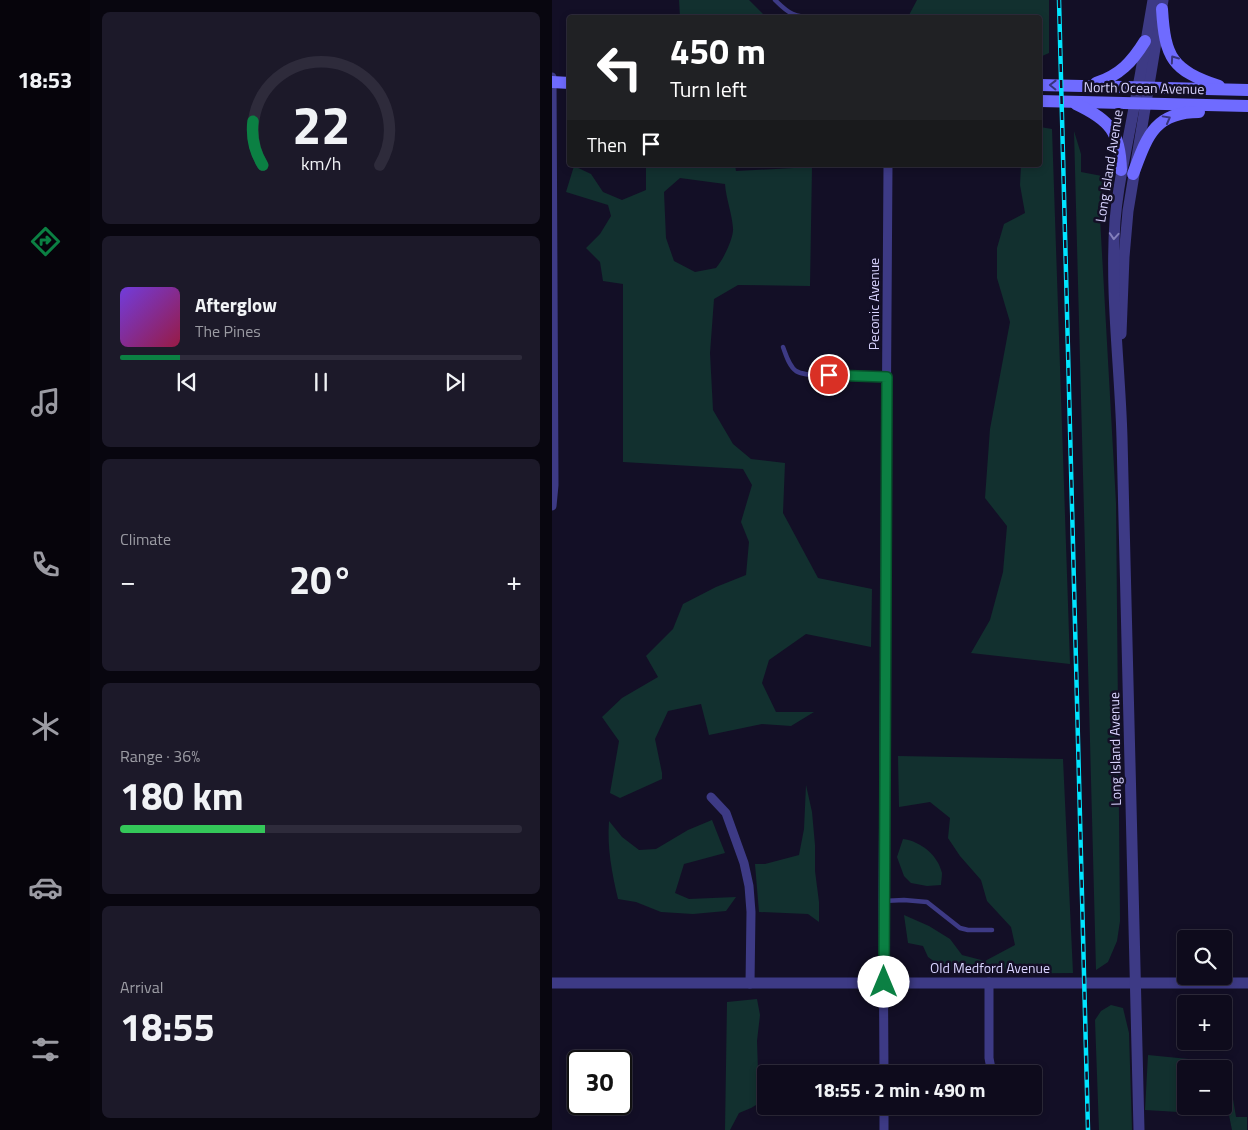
<!DOCTYPE html>
<html lang="en">
<head>
<meta charset="utf-8">
<style>
	body { margin:0; font-family:"Titillium Web",sans-serif; background:#1c1929; color:#f1f3f6; height:100vh; display:flex; flex-direction:column; font-size:19px; white-space:nowrap }
	* { box-sizing:border-box; margin:0 }
	p { font-size:16px; color:#9b9ba3 }
	.icon { flex:none; width:28px; height:28px; fill:none; stroke:currentColor; stroke-width:2; stroke-linecap:round; stroke-linejoin:round }
	.map { position:relative; flex:1; overflow:hidden }
	.drawer { display:flex; flex-direction:column; gap:12px; padding:12px; background:#08060f; width:462px }
	.drawer>* { flex:none }
	.top-card { position:absolute; left:15px; top:15px; width:475px; height:152px; border-radius:5px; box-shadow:0 2px 8px #0003,0 0 0 1px #2e2b3b; background:#202124; color:#fff; overflow:hidden }
	.buttons { position:absolute; left:625px; top:930px; display:grid; gap:10px }
	.buttons a { display:grid; place-items:center; width:55px; height:55px; border-radius:5px; background:#0e0b1c; box-shadow:0 2px 8px #0003,0 0 0 1px #2e2b3b; font-size:25px }
	.speed { position:absolute; left:15px; top:1050px; display:flex; gap:10px; font-size:25px; font-weight:700; text-align:center }
	.speed>* { display:grid; place-content:center; width:65px; height:65px; border-radius:50%; background:#0e0b1c; box-shadow:0 2px 8px #0003,0 0 0 1px #2e2b3b; line-height:1 }
	.speed .limit { border:2px solid #111; border-radius:8px; background:#fff; color:#111 }
	.pin { position:absolute; display:grid; place-items:center; width:42px; height:42px; color:#fff; margin:-21px; border:2px solid #fff; border-radius:50%; box-shadow:0 1px 5px #0007 }
	.me { position:absolute; width:55px; margin:-28px; rotate:0deg; stroke-linejoin:round; filter:drop-shadow(0 0 4px #0008) }
	.turn { display:flex; align-items:center; gap:18px; height:105px; padding:0 20px; font-size:22px }
	.turn .icon { width:65px; height:65px; stroke-width:2.5 }
	.turn b { display:block; font-size:35px; line-height:42px }
	.then { display:flex; align-items:center; height:48px; padding:0 20px; background:#0003; gap:10px; font-size:19px }
	.big { font-size:38px; font-weight:700; line-height:1.1 }
	.drawer .card { flex:1; display:flex; flex-direction:column; justify-content:center; gap:8px; min-width:0; padding:0 18px; border-radius:8px; background:#1c1929 }
	.drawer .dial { align-items:center; gap:0 }
	.dial svg { height:130px; overflow:visible; fill:none; stroke:#2e2b3b; stroke-width:7; stroke-linecap:round; text-anchor:middle }
	.dial text { fill:#f1f3f6; stroke:none }
	.song { display:flex; align-items:center; gap:15px }
	.cover { width:60px; height:60px; border-radius:8px; background:linear-gradient(135deg,hsl(260 70% 55%),hsl(340 70% 35%)) }
	.played { height:5px; border-radius:2px; background:linear-gradient(90deg,#0b8043 15%,#2e2b3b 15%) }
	.keys { display:flex; justify-content:space-around; direction:ltr }
	.heat { display:flex; justify-content:space-between; align-items:center; font-size:28px; direction:ltr }
	.charge { height:8px; border-radius:4px; background:linear-gradient(90deg,#34c759 36%,#2e2b3b 0) }
	.trip { position:absolute; left:205px; top:1065px; width:285px; height:50px; border-radius:5px; background:#0e0b1c; box-shadow:0 2px 8px #0003,0 0 0 1px #2e2b3b; font-weight:700; line-height:50px; text-align:center }
	main { display:flex; flex:1; min-height:0 }
	.tabs { display:flex; flex-direction:column; width:90px; justify-content:space-around; align-items:center; background:#06040b; color:#9b9ba3 }
	.tabs .icon { width:35px; height:35px }
	.tabs .current { color:#0b8043 }
	.tabs b { font-size:22px; color:#f1f3f6 }
	.map>svg:first-child { display:block }
	.green { fill:#12302f; fill-rule:evenodd }
	.lines { fill:none; stroke-linecap:round; stroke-linejoin:round }
	.service { stroke:#3d3a85; stroke-width:4.5 }
	.minor { stroke:#3d3a85; stroke-width:9 }
	.tertiary { stroke:#3d3a85; stroke-width:11 }
	.secondary { stroke:#6f6bff; stroke-width:12 }
	.rail-casing { stroke:#00e5ff; stroke-width:4.5 }
	.rail { stroke:#130f26; stroke-width:2.5; stroke-dasharray:8; stroke-linecap:butt }
	.oneway { stroke:#38347d }
	.oneway2 { stroke:#837fbc }
	.route-casing { stroke:#07532c; stroke-width:12 }
	.route { stroke:#0b8043; stroke-width:9 }
	.labels { text-anchor:middle; stroke-width:5; stroke-linejoin:round; paint-order:stroke }
	.street-label { font-size:14px; fill:#d9d4ff; stroke:#130f26 }
</style>
</head>
<body>
<main>
<nav class="tabs">
<b>18:53</b>
<svg class="icon current" aria-label="directions" viewBox="0 0 24 24"><path d="M12 3l9 9-9 9-9-9zM9 14v-3h6M13 9l2 2-2 2"/></svg>
<svg class="icon" aria-label="music" viewBox="0 0 24 24"><path d="M9 18V5l10-2v13"/><circle cx="6" cy="18" r="3"/><circle cx="16" cy="16" r="3"/></svg>
<svg class="icon" aria-label="phone" viewBox="0 0 24 24"><path d="M5 4h4l2 5-3 2q2 4 5 5l2-3 5 2v4C11 20 4 13 5 4z"/></svg>
<svg class="icon" aria-label="climate" viewBox="0 0 24 24"><path d="M12 3v18M4 7l16 10M4 17L20 7"/></svg>
<svg class="icon" aria-label="car" viewBox="0 0 24 24"><path d="M5 17H2v-5l4-1 3-4h7l3 4 3 1v5h-3M9 17h6M6 11h13"/><circle cx="7" cy="17" r="2"/><circle cx="17" cy="17" r="2"/></svg>
<svg class="icon" aria-label="filters" viewBox="0 0 24 24"><path d="M4 7h16M4 17h16"/><circle cx="9" cy="7" r="2"/><circle cx="15" cy="17" r="2"/></svg>
</nav>
<section class="drawer">
<div class="card dial"><svg viewBox="0 0 100 80">
<path d="M14 69A42 42 0 1 1 86 69"/>
<path d="M14 69A42 42 0 0 1 8 42" stroke="#0b8043"/>
<text x="50" y="56" font-size="32" font-weight="700">22</text>
<text x="50" y="72" font-size="11">km/h</text>
</svg></div>
<div class="card">
<div class="song"><i class="cover"></i><div><b>Afterglow</b><p>The Pines</p></div></div>
<div class="played"></div>
<div class="keys"><svg class="icon" aria-label="previous" viewBox="0 0 24 24"><path d="M18 5L8 12l10 7zM5 5v14"/></svg><svg class="icon" aria-label="pause" viewBox="0 0 24 24"><path d="M8 5v14M16 5v14"/></svg><svg class="icon" aria-label="next" viewBox="0 0 24 24"><path d="M6 5l10 7-10 7zM19 5v14"/></svg></div>
</div>
<div class="card"><p>Climate</p>
<div class="heat"><a>−</a><b class="big">20°</b><a>+</a></div>
</div>
<div class="card"><p>Range · 36%</p><b class="big">180 km</b><div class="charge"></div></div>
<div class="card"><p>Arrival</p><b class="big">18:55</b></div>
</section>
<div class="map">
<svg width="696" height="1130" viewBox="0 0 696 1130">
	<rect width="100%" height="100%" fill="#130f26"/>
	<g class="green">
		<path d="M127 0H197L214 17H128Z"/>
		<path d="M365 0H497V53L488 57V18L356 17Z"/>
		<path d="M488 127 500 129 518 664 419 653 438 620 451 572 455 526 433 498 438 429 458 322 445 278V248L452 224 473 213 468 185 469 165H488Z"/>
		<path d="M522 131 529 154V172L550 176 553 184 548 218 564 503 568 921 565 941 556 962 544 970Z"/>
		<path d="M94 165H183L184 171 260 167 258 286 186 285 162 299 158 353 161 410 181 444 199 459 233 463 231 513 266 578 320 589 319 647 254 634 217 660 210 683 224 712H262L239 726 210 724 157 735 149 704 116 711 103 739 110 773V779L68 798 58 793 67 741 50 717 70 698 106 677 94 656 121 629 131 604 164 587 194 575 197 542 189 522 200 485 191 469 71 462V284L51 281 48 262 34 248 48 234 59 216 56 205 14 192 22 166 39 174 51 192 70 200 94 190ZM128 178 173 184C174 199 180 213 181 228 182 238 171 260 164 268L143 272 122 261 114 238 112 192Z"/>
		<path d="M346 756 511 759 521 973 411 974 390 967 376 957 371 946 356 943 352 915 377 926 398 939 410 955 433 961 463 945 459 927 435 901 429 880 408 856 396 838 398 818 378 802 347 807Z"/>
		<path d="M254 785 260 812 263 845V871L267 902V922L256 914 207 912 203 864H213L247 855 252 829Z"/>
		<path d="M160 820 173 853 132 864 123 893 137 899 184 897 174 911 141 914 109 912 84 902 66 899C60 873 55 848 57 821L70 837 87 850 104 849 136 830Z"/>
		<path d="M351 839C368 841 386 855 390 873 390 877 389 882 389 885L375 886 359 883 352 876 345 857Z"/>
		<path d="M205 999 208 1015 205 1041 206 1072 214 1081V1099L199 1108 187 1113 178 1130H173L175 1002Z"/>
		<path d="M559 1005 571 1008 577 1033 580 1130H547L543 1020 549 1011Z"/>
		<path d="M596 1055 667 1062 670 1069H634V1106H671V1072L680 1093 684 1117H695V1130H680L677 1115 593 1110Z"/>
	</g>
	<g class="lines">
		<g class="service">
			<path d="M223 0C237 14 242 17 263 18"/>
			<path d="M231 347C234 355 237 366 244 371 257 379 316 376 335 377"/>
			<path d="M331 901 352 900 375 902 408 928 416 930H440"/>
		</g>
		<g class="minor">
			<path d="M0 77 2 485 0 506"/>
			<path d="M159 797 174 813 192 863 197 886 199 912 198 984"/>
			<path d="M437 982V1058L440 1074"/>
			<path d="M332 1074 331 901 336 165"/>
			<path d="M332 1106V1130"/>
		</g>
		<g class="tertiary">
			<path d="M569 334 572 257 576 211 611 0"/>
			<path d="M0 983H696"/>
			<path d="M587 1130 570 438C568 366 558 294 563 221 565 197 569 174 574 150 584 100 593 50 601 0"/>
		</g>
		<g class="secondary">
			<path d="M610 9C613 58 620 70 667 86"/>
			<path d="M0 82 18 83"/>
			<path d="M544 83C568 75 580 62 593 41"/>
			<path d="M488 85 696 90"/>
			<path d="M488 101 696 106"/>
			<path d="M524 104C558 120 568 132 569 170"/>
			<path d="M581 174C595 137 602 112 647 112"/>
		</g>
		<g class="rail-casing">
			<path id="rail" d="M507 0 536 1130"/>
		</g>
		<use href="#rail" class="rail"/>
	</g>
	<defs><path id="oneway-chevron" d="M-2-3.5L2.5 0L-2 3.5" fill="none" stroke-width="1.6" stroke-linecap="round" stroke-linejoin="round" transform="scale(1.25)"/></defs>
	<g class="oneway">
		<use href="#oneway-chevron" transform="translate(622 59) rotate(-125)"/>
		<use href="#oneway-chevron" transform="translate(501 85) rotate(-179)"/>
		<use href="#oneway-chevron" transform="translate(615 119) rotate(-29)"/>
	</g>
	<use class="oneway2" href="#oneway-chevron" transform="translate(562 236) rotate(94)"/>
	<g class="lines">
		<g class="route-casing">
			<path id="route" d="M277 375 335 377 332 982"/>
		</g>
		<use href="#route" class="route"/>
	</g>
	<g class="labels">
		<g class="street-label">
			<text transform="translate(592 88) rotate(1)" y="5">North Ocean Avenue</text>
			<text transform="translate(557 166) rotate(-81)" y="5">Long Island Avenue</text>
			<text transform="translate(322 304) rotate(-90)" y="5">Peconic Avenue</text>
			<text transform="translate(563 749) rotate(-91)" y="5">Long Island Avenue</text>
			<text x="438" y="973">Old Medford Avenue</text>
		</g>
	</g>
</svg>
<div class="buttons">
<a><svg class="icon" aria-label="search" viewBox="0 0 24 24"><circle cx="10" cy="10" r="6"/><path d="M15 15l6 6"/></svg></a>
<a>+</a>
<a>−</a>
</div>
<div class="speed"><div class="limit">30</div></div>
<div class="pin" style="left:277px;top:375px;background:#d93025"><svg class="icon" aria-label="arrive" viewBox="0 0 24 24"><path d="M6 21V4h12l-3 4 3 4H6"/></svg></div>
<svg class="me" style="left:332px;top:982px" viewBox="-20 -20 40 40"><circle r="19" fill="#fff"/><path d="M0-13L10 11 0 6-10 11z" fill="#0b8043"/></svg>
<div class="trip">18:55 · 2 min · 490 m</div>
<div class="top-card">
<div class="turn"><svg class="icon" aria-label="left" viewBox="0 0 24 24"><path d="M17 20v-9H6M10 6l-5 5 5 5"/></svg><div><b>450 m</b>Turn left</div></div>
<div class="then">Then<svg class="icon" aria-label="arrive" viewBox="0 0 24 24"><path d="M6 21V4h12l-3 4 3 4H6"/></svg></div>
</div>
</div>
</main>
</body>
</html>
